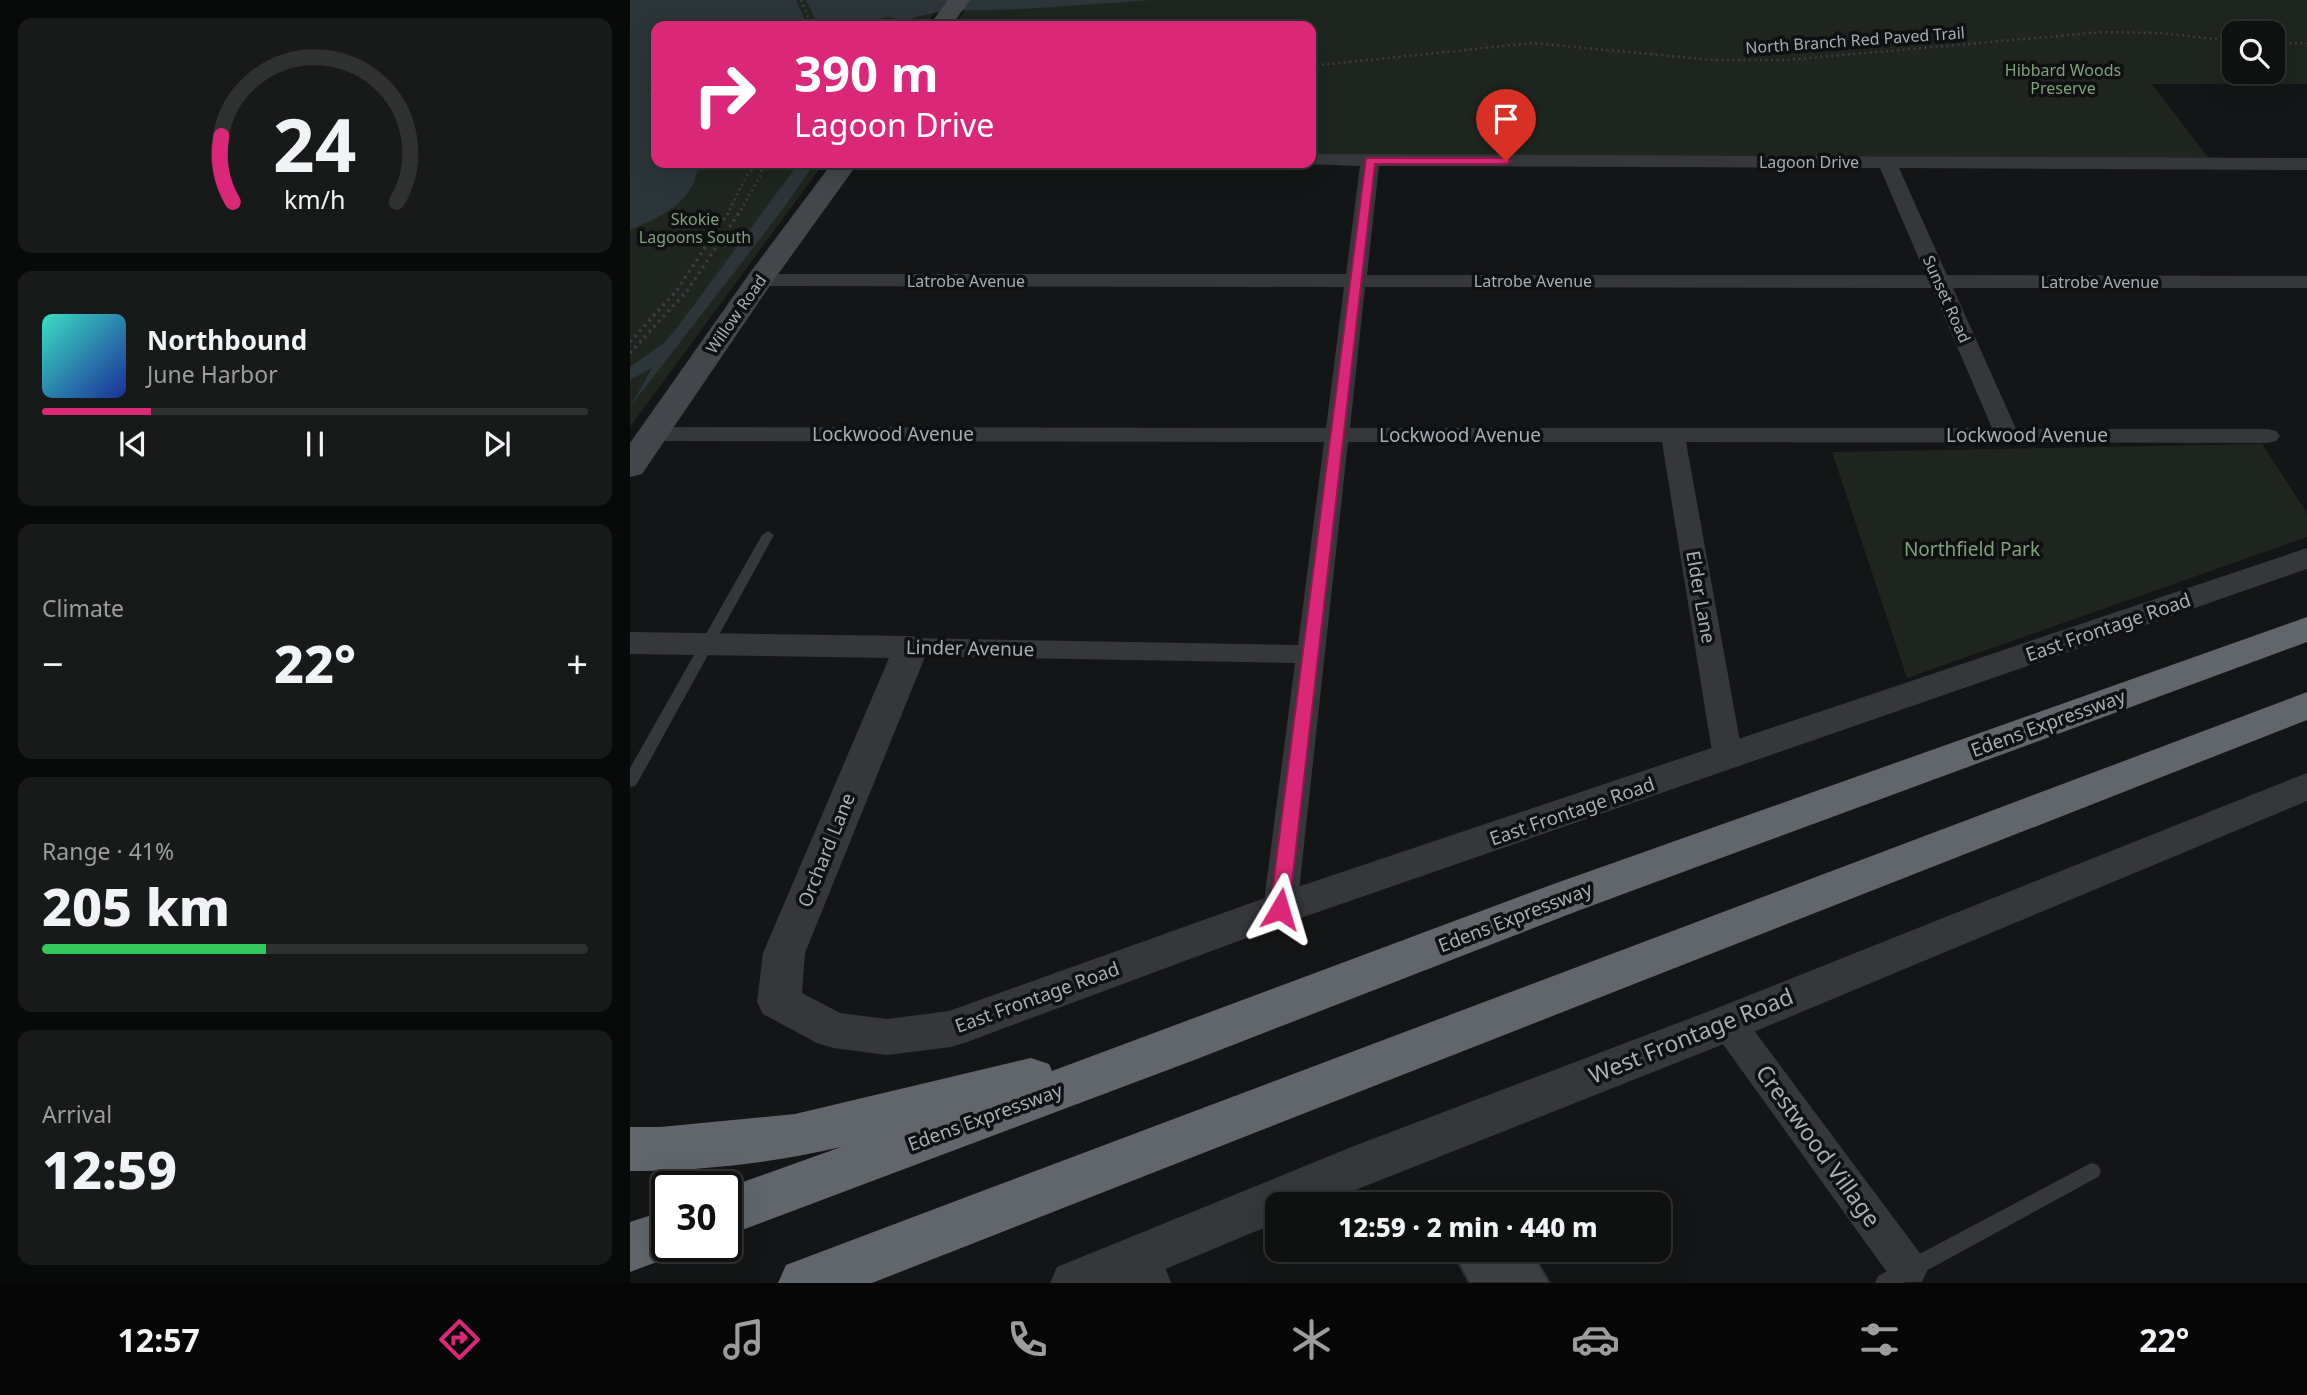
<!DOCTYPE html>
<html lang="en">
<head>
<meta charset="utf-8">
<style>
	body { margin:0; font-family:"Noto Sans",sans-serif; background:#181919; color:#f1f3f6; height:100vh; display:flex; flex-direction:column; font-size:26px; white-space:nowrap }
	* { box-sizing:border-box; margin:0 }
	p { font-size:23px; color:#9b9d9f }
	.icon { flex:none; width:38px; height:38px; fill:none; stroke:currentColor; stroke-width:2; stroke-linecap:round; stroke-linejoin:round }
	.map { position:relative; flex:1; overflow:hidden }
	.panel { display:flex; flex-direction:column; gap:18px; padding:18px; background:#080909; width:630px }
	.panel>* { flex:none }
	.guide { position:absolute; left:21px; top:21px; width:665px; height:147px; border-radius:14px; box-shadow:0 7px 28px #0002,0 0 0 2px #2f3030; background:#db2777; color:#fff; overflow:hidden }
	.buttons { position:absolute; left:1592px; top:21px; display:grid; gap:14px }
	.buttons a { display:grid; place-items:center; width:63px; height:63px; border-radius:14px; background:#0f1010; box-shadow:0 7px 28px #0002,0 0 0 2px #2f3030; font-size:35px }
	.speed { position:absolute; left:21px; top:1171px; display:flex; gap:14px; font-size:35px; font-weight:700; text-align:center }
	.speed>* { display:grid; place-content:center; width:91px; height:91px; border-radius:50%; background:#0f1010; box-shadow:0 7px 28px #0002,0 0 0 2px #2f3030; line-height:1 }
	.speed .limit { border:4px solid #111; border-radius:10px; background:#fff; color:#111 }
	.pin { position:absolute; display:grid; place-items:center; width:60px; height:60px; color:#fff; margin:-72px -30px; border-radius:50% 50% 50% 0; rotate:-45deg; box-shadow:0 0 7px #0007 }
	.pin .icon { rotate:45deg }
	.me { position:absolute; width:77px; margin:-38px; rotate:7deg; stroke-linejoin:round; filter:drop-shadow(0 0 5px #0008) }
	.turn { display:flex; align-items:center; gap:24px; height:147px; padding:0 28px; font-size:32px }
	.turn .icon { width:91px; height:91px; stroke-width:2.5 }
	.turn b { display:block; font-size:49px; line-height:60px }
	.big { font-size:52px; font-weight:800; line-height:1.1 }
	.panel .tile { flex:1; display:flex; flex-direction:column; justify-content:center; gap:10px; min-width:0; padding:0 24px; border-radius:14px; background:#181919 }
	.panel .dial { align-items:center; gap:0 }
	.dial svg { height:182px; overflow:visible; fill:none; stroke:#2f3030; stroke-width:7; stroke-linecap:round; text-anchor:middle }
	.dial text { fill:#f1f3f6; stroke:none }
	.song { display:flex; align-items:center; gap:21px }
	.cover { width:84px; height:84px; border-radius:10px; background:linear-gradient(135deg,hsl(170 70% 55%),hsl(230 70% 35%)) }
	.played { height:7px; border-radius:4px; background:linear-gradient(90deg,#db2777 20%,#2f3030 20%) }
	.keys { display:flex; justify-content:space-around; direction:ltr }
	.heat { display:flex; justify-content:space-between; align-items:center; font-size:38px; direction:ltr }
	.charge { height:10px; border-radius:5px; background:linear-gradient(90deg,#34c759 41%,#2f3030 0) }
	.trip { position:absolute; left:635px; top:1192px; width:406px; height:70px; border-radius:14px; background:#0f1010; box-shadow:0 7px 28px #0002,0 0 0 2px #2f3030; font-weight:800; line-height:70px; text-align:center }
	.tabs { display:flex; height:112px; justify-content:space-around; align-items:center; background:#060606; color:#9b9d9f }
	.tabs .icon { width:49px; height:49px }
	.tabs .selected { color:#db2777 }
	.tabs b { font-size:32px; color:#f1f3f6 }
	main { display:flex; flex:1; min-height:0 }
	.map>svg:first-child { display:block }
	.green { fill:#1e261f; fill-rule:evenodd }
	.water { fill:#2b353a }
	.building { fill:#404346; stroke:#2e2f32; stroke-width:2 }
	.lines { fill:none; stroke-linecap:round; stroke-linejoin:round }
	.path-far1 { stroke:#3b3e42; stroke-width:2.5; stroke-dasharray:2 3.5; stroke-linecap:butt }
	.path { stroke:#3b3e42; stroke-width:3.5; stroke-dasharray:2.5 4.5; stroke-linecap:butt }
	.service { fill:#35373b; fill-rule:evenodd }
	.minor { fill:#35373b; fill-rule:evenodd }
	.tertiary { fill:#35373b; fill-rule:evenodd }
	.secondary { fill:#43464b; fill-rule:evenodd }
	.motorway { fill:#61666c; fill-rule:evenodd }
	.route { fill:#db2777; stroke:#8e194d; stroke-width:2 }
	.labels { text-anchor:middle; stroke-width:7; stroke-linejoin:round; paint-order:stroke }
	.far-street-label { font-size:16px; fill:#a6adb6; stroke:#0f1011 }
	.far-park-label { font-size:16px; fill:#80a17d; stroke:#0f1011 }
	.street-label { font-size:19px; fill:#a6adb6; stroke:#0f1011 }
	.park-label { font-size:19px; fill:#80a17d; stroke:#0f1011 }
	.near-street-label { font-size:23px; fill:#a6adb6; stroke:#0f1011 }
</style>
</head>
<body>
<main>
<section class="panel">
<div class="tile dial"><svg viewBox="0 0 100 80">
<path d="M14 69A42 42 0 1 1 86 69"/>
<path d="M14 69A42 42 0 0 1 9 40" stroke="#db2777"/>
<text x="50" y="56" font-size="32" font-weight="700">24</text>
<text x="50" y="72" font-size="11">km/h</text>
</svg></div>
<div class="tile">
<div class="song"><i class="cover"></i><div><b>Northbound</b><p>June Harbor</p></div></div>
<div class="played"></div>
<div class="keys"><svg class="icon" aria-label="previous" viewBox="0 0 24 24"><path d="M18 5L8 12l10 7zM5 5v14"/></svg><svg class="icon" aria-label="pause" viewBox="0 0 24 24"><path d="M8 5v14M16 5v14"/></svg><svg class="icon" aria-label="next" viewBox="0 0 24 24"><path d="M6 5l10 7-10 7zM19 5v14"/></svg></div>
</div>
<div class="tile"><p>Climate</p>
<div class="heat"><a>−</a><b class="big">22°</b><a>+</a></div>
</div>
<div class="tile"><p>Range · 41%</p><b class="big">205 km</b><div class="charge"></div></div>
<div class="tile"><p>Arrival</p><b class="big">12:59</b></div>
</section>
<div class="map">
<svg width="1677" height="1283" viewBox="0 0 1677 1283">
	<rect width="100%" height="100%" fill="#141516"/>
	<g class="green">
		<path d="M0 0H314L294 26H26V163H194L0 427Z"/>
		<path d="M342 0H1677V84H1522L1580 160 681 157V26H324ZM1605 33H1643V72H1605Z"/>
		<path d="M1632 444 1677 513V537L1277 678 1202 452Z"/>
	</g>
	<g class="water">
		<path d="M0 0H166L177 25 187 23 176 0H522L395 9 314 11 286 17 283 19 285 26H269L274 20 258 17 209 26H26V78L19 84 18 90 26 94V163H68C66 201 32 217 0 230Z"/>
		<path d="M169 163H185L150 213 0 407 22 368 0 380V367L34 343 46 329Z"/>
	</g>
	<path class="building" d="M821 1250H901L920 1283H839Z"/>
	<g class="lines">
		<g class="path-far1">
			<path d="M171 0 182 26"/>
			<path d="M1643 44 1677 43"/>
			<path d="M681 66 902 43 1083 60H1156L1473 32 1530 33 1605 41"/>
			<path d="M97 215 117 175 129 163"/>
			<path d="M108 215 132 173 131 168 122 163"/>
		</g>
		<g class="path">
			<path d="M0 342 47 290 98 213"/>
			<path d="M0 353 57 291 109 213"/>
		</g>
		<g class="service">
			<path d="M138 531 144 535 8 782 5 786 0 787V768L132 535Z"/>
			<path d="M1461 1163 1468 1165 1471 1171 1468 1177 1274 1283H1245L1248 1276Z"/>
		</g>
		<g class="minor">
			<path d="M681 154 1677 158V170L1269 168 1317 275 1677 276V288H1323L1386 429H1638L1646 431 1650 436 1646 441 1638 443 1056 442 1113 758 1109 765 1098 768 1087 765 1083 758 1032 442H718L667 909 662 918 650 921 638 918 633 909 665 663 281 656 271 653 267 647 271 641 281 638 668 645 694 442 23 441 15 439 11 434 15 429 23 427 696 428 714 287 129 286 122 284 119 280 122 276 129 274H716L730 166 674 164 681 163ZM749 166 1250 168 1296 275H737ZM735 287 1302 288 1362 428H720Z"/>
			<path d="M1098 1009 1111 1013 1292 1256 1298 1269 1292 1282H1264L1085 1033 1080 1023 1085 1013Z"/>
			<path d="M512 1238 526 1243 541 1283H501L492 1256 498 1243Z"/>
		</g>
		<g class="tertiary">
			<path d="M1677 548V569L665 920 337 1042 321 1047 257 1055 203 1048 187 1043 133 1014 127 1002 133 953 259 658 0 654V632L281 636 293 639 299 647 175 953 172 993 210 1013 257 1019 319 1011 635 898Z"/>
			<path d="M1677 773V801L1114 1036 690 1204H648V1222L502 1283H420L427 1267 724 1146 1082 1010Z"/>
		</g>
		<g class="secondary">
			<path d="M318 0H340L321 26H299Z"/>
			<path d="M202 163H228L141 284 12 474 0 477V443L119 274Z"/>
		</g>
		<g class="motorway">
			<path d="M1677 617V642L950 910 567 1059 96 1236V1188L211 1147C143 1163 70 1171 0 1171V1127H30L165 1114 401 1058 419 1064 422 1071 918 886Z"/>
			<path d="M1677 692V720L242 1283H148L156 1265Z"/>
			<path d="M37 1210V1246H59L56 1251 0 1272V1222Z"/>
		</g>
	</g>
	<path class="route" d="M736 158H876L881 161 876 164H745L659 909 657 914H643L640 909Z"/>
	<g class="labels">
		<g class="far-street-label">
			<text transform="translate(1225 40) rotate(-4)" y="6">North Branch Red Paved Trail</text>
			<text x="1179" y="168">Lagoon Drive</text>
			<text x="336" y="287">Latrobe Avenue</text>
			<text x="903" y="287">Latrobe Avenue</text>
			<text x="1470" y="288">Latrobe Avenue</text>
			<text transform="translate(1317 299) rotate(66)" y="6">Sunset Road</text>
			<text transform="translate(106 314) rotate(-55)" y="6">Willow Road</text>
		</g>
		<g class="far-park-label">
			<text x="1433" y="76">Hibbard Woods<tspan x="1433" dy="18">Preserve</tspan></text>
			<text x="65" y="225">Skokie<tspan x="65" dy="18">Lagoons South</tspan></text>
		</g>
		<g class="street-label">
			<text x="263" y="441">Lockwood Avenue</text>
			<text x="830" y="442">Lockwood Avenue</text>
			<text x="1397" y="442">Lockwood Avenue</text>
			<text transform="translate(1071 597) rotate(80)" y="7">Elder Lane</text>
			<text transform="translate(1478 627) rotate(-19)" y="7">East Frontage Road</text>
			<text transform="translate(340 648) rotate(1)" y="7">Linder Avenue</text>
			<text transform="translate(1418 723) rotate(-20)" y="7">Edens Expressway</text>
			<text transform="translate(942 811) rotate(-19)" y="7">East Frontage Road</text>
			<text transform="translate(196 850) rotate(-68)" y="7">Orchard Lane</text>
			<text transform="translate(885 917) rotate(-21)" y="7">Edens Expressway</text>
			<text transform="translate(407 997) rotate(-20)" y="7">East Frontage Road</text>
			<text transform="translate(355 1117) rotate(-20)" y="7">Edens Expressway</text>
		</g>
		<g class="park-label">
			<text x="1342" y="556">Northfield Park</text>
		</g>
		<g class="near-street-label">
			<text transform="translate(1061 1036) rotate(-22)" y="8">West Frontage Road</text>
			<text transform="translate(1188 1146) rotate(54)" y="8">Crestwood Village</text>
		</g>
	</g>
</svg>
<div class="buttons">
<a><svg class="icon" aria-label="search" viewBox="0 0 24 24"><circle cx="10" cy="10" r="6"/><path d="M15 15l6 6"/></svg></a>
</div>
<div class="speed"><div class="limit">30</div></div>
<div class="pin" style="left:876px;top:161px;background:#d93025"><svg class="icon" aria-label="arrive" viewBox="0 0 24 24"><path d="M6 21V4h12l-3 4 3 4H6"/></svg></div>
<svg class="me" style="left:650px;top:909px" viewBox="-20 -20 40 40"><path d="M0-17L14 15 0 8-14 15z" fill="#db2777" stroke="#fff" stroke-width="4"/></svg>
<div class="trip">12:59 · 2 min · 440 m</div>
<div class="guide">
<div class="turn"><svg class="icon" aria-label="right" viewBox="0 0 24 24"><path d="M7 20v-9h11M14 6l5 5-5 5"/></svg><div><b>390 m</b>Lagoon Drive</div></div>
</div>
</div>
</main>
<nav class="tabs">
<b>12:57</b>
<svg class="icon selected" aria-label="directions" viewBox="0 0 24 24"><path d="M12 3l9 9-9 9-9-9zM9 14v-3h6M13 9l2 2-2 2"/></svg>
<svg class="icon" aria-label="music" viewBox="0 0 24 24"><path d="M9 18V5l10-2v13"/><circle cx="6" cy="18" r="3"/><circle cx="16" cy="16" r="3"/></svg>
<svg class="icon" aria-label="phone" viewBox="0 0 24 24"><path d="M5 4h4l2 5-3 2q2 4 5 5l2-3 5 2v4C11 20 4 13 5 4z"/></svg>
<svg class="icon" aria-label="climate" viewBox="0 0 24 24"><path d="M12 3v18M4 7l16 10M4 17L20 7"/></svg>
<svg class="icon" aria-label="car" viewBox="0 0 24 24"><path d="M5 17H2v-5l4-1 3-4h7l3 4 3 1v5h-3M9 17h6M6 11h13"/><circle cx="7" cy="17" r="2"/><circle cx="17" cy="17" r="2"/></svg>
<svg class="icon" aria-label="filters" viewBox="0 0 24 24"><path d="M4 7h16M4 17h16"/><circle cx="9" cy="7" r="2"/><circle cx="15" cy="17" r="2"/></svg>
<b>22°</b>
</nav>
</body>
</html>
